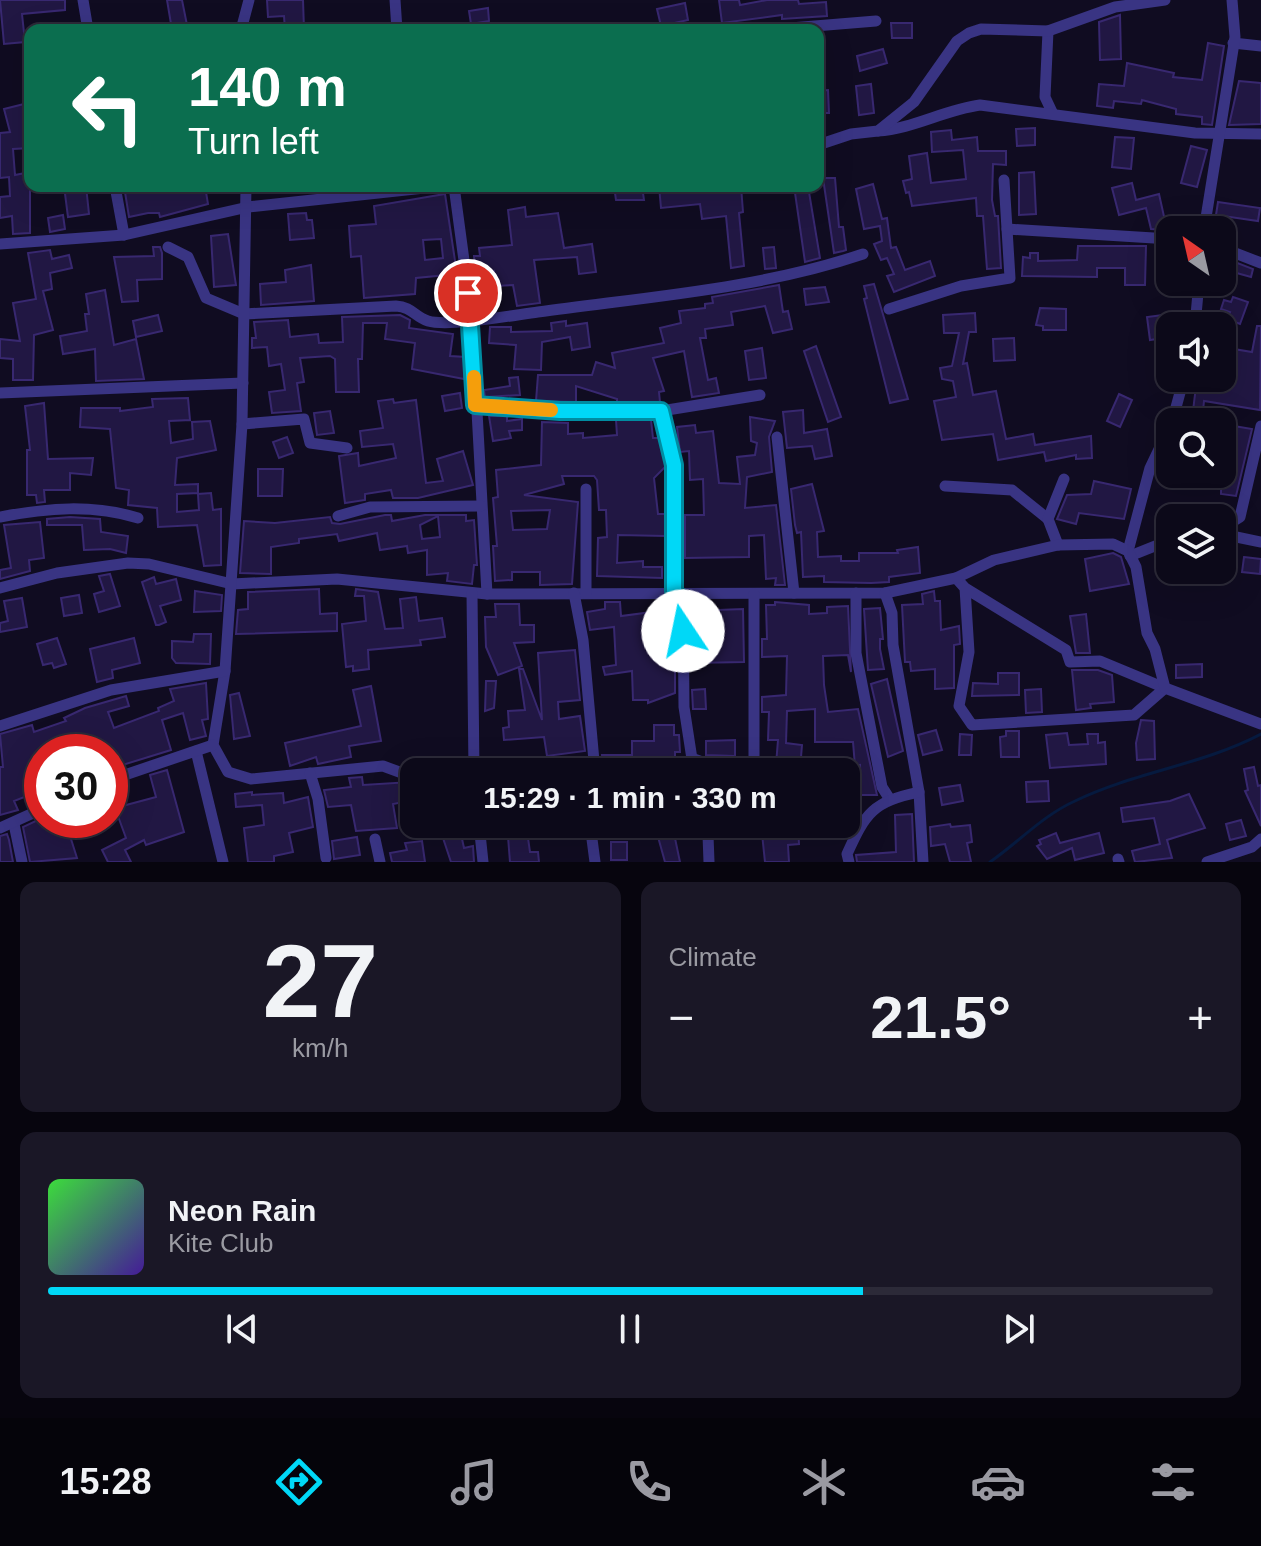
<!DOCTYPE html>
<html lang="en">
<head>
<meta charset="utf-8">
<style>
	body { margin:0; font-family:Helvetica,sans-serif; background:#1a1726; color:#f1f3f6; height:100vh; display:flex; flex-direction:column; font-size:30px; white-space:nowrap }
	* { box-sizing:border-box; margin:0 }
	p { font-size:26px; color:#9a9aa2 }
	.icon { flex:none; width:44px; height:44px; fill:none; stroke:currentColor; stroke-width:2; stroke-linecap:round; stroke-linejoin:round }
	.map { position:relative; height:862px; overflow:hidden }
	.drawer { display:flex; flex-direction:column; gap:20px; padding:20px; background:#07050e; flex:1 }
	.drawer>* { flex:none }
	.guide { position:absolute; left:24px; top:24px; width:800px; height:168px; border-radius:16px; box-shadow:0 8px 32px #0002,0 0 0 2px #2c2a38; background:#0b6e4f; color:#fff; overflow:hidden }
	.needle { width:52px; rotate:326deg }
	.fabs { position:absolute; left:1156px; top:216px; display:grid; gap:16px }
	.fabs a { display:grid; place-items:center; width:80px; height:80px; border-radius:16px; background:#0c0919; box-shadow:0 8px 32px #0002,0 0 0 2px #2c2a38; font-size:40px }
	.speed { position:absolute; left:24px; top:734px; display:flex; gap:16px; font-size:40px; font-weight:700; text-align:center }
	.speed>* { display:grid; place-content:center; width:104px; height:104px; border-radius:50%; background:#0c0919; box-shadow:0 8px 32px #0002,0 0 0 2px #2c2a38; line-height:1 }
	.speed .limit { border:12px solid #d22; background:#fff; color:#111 }
	.pin { position:absolute; display:grid; place-items:center; width:68px; height:68px; color:#fff; margin:-34px; border:4px solid #fff; border-radius:50%; box-shadow:0 2px 8px #0007 }
	.me { position:absolute; width:88px; margin:-44px; rotate:349deg; stroke-linejoin:round; filter:drop-shadow(0 0 6px #0008) }
	.turn { display:flex; align-items:center; gap:28px; height:168px; padding:0 32px; font-size:36px }
	.turn .icon { width:104px; height:104px; stroke-width:2.5 }
	.turn b { display:block; font-size:56px; line-height:68px }
	.big { font-size:60px; font-weight:700; line-height:1.1 }
	.drawer .widget { flex:1; display:flex; flex-direction:column; justify-content:center; gap:12px; min-width:0; padding:0 28px; border-radius:16px; background:#1a1726 }
	.drawer .dial { align-items:center; gap:0 }
	.dial b { font-size:104px; line-height:1 }
	.song { display:flex; align-items:center; gap:24px }
	.cover { width:96px; height:96px; border-radius:12px; background:linear-gradient(135deg,hsl(120 70% 55%),hsl(260 70% 35%)) }
	.played { height:8px; border-radius:4px; background:linear-gradient(90deg,#00d8f7 70%,#2c2a38 70%) }
	.keys { display:flex; justify-content:space-around; direction:ltr }
	.heat { display:flex; justify-content:space-between; align-items:center; font-size:44px; direction:ltr }
	.drawer .tiles { flex:1; display:grid; gap:20px; grid-template-columns:1fr 1fr }
	.widget:last-child { grid-column:span 2 }
	.trip { position:absolute; left:400px; top:758px; width:460px; height:80px; border-radius:16px; background:#0c0919; box-shadow:0 8px 32px #0002,0 0 0 2px #2c2a38; font-weight:700; line-height:80px; text-align:center }
	.menu { display:flex; height:128px; justify-content:space-around; align-items:center; background:#05040a; color:#9a9aa2 }
	.menu .icon { width:56px; height:56px }
	.menu .selected { color:#00d8f7 }
	.menu b { font-size:36px; color:#f1f3f6 }
	.map>svg:first-child { display:block }
	.lines { fill:none; stroke-linecap:round; stroke-linejoin:round }
	.stream { stroke:#061a3f; stroke-width:3 }
	.building { fill:#211743; stroke:#382870; stroke-width:2; fill-rule:evenodd }
	.minor { stroke:#393483; stroke-width:11 }
	.route-casing { stroke:#008ca1; stroke-width:20 }
	.route { stroke:#00d8f7; stroke-width:14 }
	.slow { stroke:#f59e0b; stroke-width:14 }
</style>
</head>
<body>
<div class="map">
<svg width="1261" height="862" viewBox="0 0 1261 862">
	<rect width="100%" height="100%" fill="#100c21"/>
	<g class="lines">
		<path class="stream" d="M990 862C1020 841 1042 816 1075 801 1135 772 1202 765 1261 734"/>
	</g>
	<g class="building">
		<path d="M0 0H65V10L22 14 25 42 4 44Z"/>
		<path d="M167 0H182L188 30H172Z"/>
		<path d="M267 0H303L304 30H285L284 16 268 17Z"/>
		<path d="M719 0H739L740 5 767 0H798L799 4 826 2 827 16 782 19V15L722 23Z"/>
		<path d="M685 3 688 20 661 26 657 9Z"/>
		<path d="M488 8 489 21 471 24 469 11Z"/>
		<path d="M1120 15 1121 59 1100 60 1099 22Z"/>
		<path d="M891 23H912V38H892Z"/>
		<path d="M1208 43 1224 46 1212 125 1202 124V117L1176 114V109L1142 100 1141 104 1114 101 1113 108 1097 106 1099 84 1124 86 1127 63 1174 73 1173 77 1202 80Z"/>
		<path d="M883 49 887 63 860 71 857 56Z"/>
		<path d="M1239 81 1261 83V124L1229 125Z"/>
		<path d="M871 84 874 113 859 115 856 86Z"/>
		<path d="M828 90 829 113H818V91Z"/>
		<path d="M24 104 25 108 30 106V148L13 149 15 175 30 172V233L13 234 12 216 0 218V197L10 196 9 177 0 178V133L10 132 4 109Z"/>
		<path d="M1035 128V145L1017 146 1016 129Z"/>
		<path d="M951 130 952 140 977 137 978 151H1006V165L993 164 992 200 995 216H998L1001 268 987 269 983 216H977L976 198 912 206 909 192 906 193 903 181 912 179 909 156 927 153 931 183 966 179 963 150 932 152 931 132Z"/>
		<path d="M1115 137 1134 138 1131 169 1112 167Z"/>
		<path d="M1191 146 1207 150 1197 187 1181 183Z"/>
		<path d="M1034 172 1036 214 1019 215V173Z"/>
		<path d="M823 178H835L839 227H843L846 250 843 251 834 253Z"/>
		<path d="M1132 183 1136 200 1159 194 1167 230 1151 229 1146 208 1119 215 1112 188Z"/>
		<path d="M873 184 882 219 887 218 891 248 896 247 905 270 930 261 935 276 894 292 887 276 894 274 887 258 881 260 874 244 882 241 880 226 864 229 856 189Z"/>
		<path d="M64 186H86L89 214 68 217Z"/>
		<path d="M124 186H205L208 204 160 217 159 213H148L129 217Z"/>
		<path d="M614 186H642L644 200H616Z"/>
		<path d="M659 186H741L743 212 739 213 744 266 731 268 726 216 702 219 700 204 661 208Z"/>
		<path d="M794 186H808L820 258 805 262Z"/>
		<path d="M445 194 457 274 416 278 415 294 364 298 361 256 351 257 349 226 376 224 374 206ZM441 239 443 258 425 260 423 240Z"/>
		<path d="M1218 202 1260 208 1258 221 1216 215Z"/>
		<path d="M525 207 526 217 558 213 564 248 592 244 596 272 579 274 577 257 534 260 540 303 517 306 513 285 495 286 494 271 481 273V268H475L474 256H480L479 248 512 245 508 210Z"/>
		<path d="M306 213 307 220H312L314 238 290 240 288 214Z"/>
		<path d="M63 215 65 229 50 232 48 218Z"/>
		<path d="M228 234 236 285 214 287 211 236Z"/>
		<path d="M1078 246H1146L1145 285H1125V268H1097V277L1022 276 1023 257 1030 258V253H1038V261L1077 260Z"/>
		<path d="M153 247H160L162 253V279L137 280 138 301 122 302 114 257 154 256Z"/>
		<path d="M774 247 776 268 765 269 763 248Z"/>
		<path d="M50 250 52 259 69 255 72 268 50 273 52 289 43 291 53 330 34 335 33 380H13V359L0 358V339L20 341 13 303 36 299 28 253Z"/>
		<path d="M1222 257 1253 269 1251 277 1222 269Z"/>
		<path d="M311 265 314 301 261 305 260 284 286 282 285 270Z"/>
		<path d="M874 284 908 399 890 403 864 299 867 298 864 286Z"/>
		<path d="M779 285 783 312 788 311 792 329 773 333 765 306 731 312 733 325 705 329 706 338H700L708 380 716 378 719 393 692 397 684 351 653 358 664 391 659 392 660 402H617V399L576 386V402L536 401 538 375H592L596 362 615 368 612 353 664 343 660 328 681 323 679 311 705 308V304L713 303 712 297Z"/>
		<path d="M825 287 829 302 806 305 804 289Z"/>
		<path d="M105 290 114 345 136 339 144 379 96 381 95 349 63 354 60 336 87 331 85 314H89L86 294Z"/>
		<path d="M1233 297 1248 302 1240 324 1227 319 1230 312 1221 309 1224 300 1231 302Z"/>
		<path d="M1040 308 1066 309V330H1043V326L1036 325Z"/>
		<path d="M975 313 976 332H969L963 364 967 363 973 395 996 391 1006 439 1033 434 1035 445 1091 436 1092 458 1076 459V455L1046 461 1044 452 998 460 993 434 942 440 934 401 956 397 953 381 942 379 940 368 952 366 959 333H944L943 315Z"/>
		<path d="M1171 314 1170 337 1150 340 1147 317Z"/>
		<path d="M158 315 162 331 136 337 133 321Z"/>
		<path d="M400 315 410 320 409 328 453 334 450 356 466 357 464 379 412 369 415 343 385 339 387 323H363L362 359H358L359 392H336L335 359 330 356 300 358 304 382 297 383 301 411 272 413 269 392 285 390 281 364 269 366 267 347 252 348V338H256L254 322 288 320 290 337 318 334 319 343 343 342 342 317Z"/>
		<path d="M566 321V326L587 323 590 347 572 350 570 337 542 342 541 370 514 369 516 345 489 343 490 327H511V332L552 331 551 323Z"/>
		<path d="M1257 326H1261L1260 410 1204 401 1203 411H1193L1197 378H1222V347L1252 352Z"/>
		<path d="M1014 338 1015 360 994 361 993 339Z"/>
		<path d="M816 346 841 417 828 422 804 351Z"/>
		<path d="M762 348 766 378 749 380 745 351Z"/>
		<path d="M518 377 520 395 485 397 484 390 510 386 509 378Z"/>
		<path d="M460 393 462 408 445 411 442 396Z"/>
		<path d="M1119 394 1132 400 1120 427 1107 421Z"/>
		<path d="M188 398 190 420 169 421 171 443 193 439 192 422 210 421 216 450 177 458 175 485 198 484V493L177 494V512L199 510 198 494 211 493 213 510 221 509V565L204 566 197 525 158 527 157 508 128 505 129 490 116 488 110 429 80 427 81 408H120V411L153 407 152 399Z"/>
		<path d="M393 399 394 403 416 400 426 483 443 481 437 459 463 451 473 485 418 498H393L391 490 365 494V500L345 503 339 456 358 453 359 466 396 458 393 444 362 447 360 431 383 428 378 401Z"/>
		<path d="M44 403 48 459 93 458 91 475 70 473V490H44L45 502 37 503 36 495H27V450H30L25 406Z"/>
		<path d="M803 410 804 433 827 429 832 456 815 459 812 446 787 448 783 412Z"/>
		<path d="M330 411 334 433 317 435 314 413Z"/>
		<path d="M489 416H507V421L522 419V430L509 431 511 438 493 441Z"/>
		<path d="M750 417 775 421 769 437 772 472 747 477 745 508 776 505 785 585H775L776 578 766 579 764 535 749 536V557L685 558V515H704L703 479 690 480 689 451 680 452 677 427 695 425 696 433 713 431 719 483 740 484 737 457 755 455 757 443 751 441Z"/>
		<path d="M616 420H651L653 438H659L666 466 654 478 658 514H666V536L618 535 617 563 643 561V567H662V578L597 576 598 538 607 537 606 510H599L597 480 594 476H562L564 484 524 495 578 502 572 584 540 585V572H512V580L495 581 493 546H497L493 498 498 497 496 470 541 465 542 422 568 423V434L583 433V438L617 435ZM550 510 547 529 513 530 511 511Z"/>
		<path d="M1222 424 1252 429 1236 496 1221 494Z"/>
		<path d="M287 437 293 453 279 458 273 442Z"/>
		<path d="M258 469H283L282 496H258Z"/>
		<path d="M1094 481 1131 489 1124 519 1079 513 1076 524 1057 519 1067 495 1091 494Z"/>
		<path d="M812 484 824 531 817 532 818 557 841 556V561H859V553H898L897 550 918 547 920 573 889 577V582L871 583 824 582V576L803 577 801 532 797 533 795 525 791 489Z"/>
		<path d="M385 515H391L392 521 425 515H466V521L474 520 477 565H474L472 584 447 581 448 573 427 575V550L408 553 407 546 380 550 377 533 339 541 337 534 299 539V543L271 547V574L240 573 244 521 275 523 330 517 332 523 340 524ZM438 516 440 537 422 539 420 525Z"/>
		<path d="M70 517 100 519 101 532 128 536 126 553 110 549 84 550 82 525H47V519Z"/>
		<path d="M40 522 44 558 29 560 30 571 0 579V570L11 568 4 525Z"/>
		<path d="M1113 553 1121 557 1129 584 1090 591 1085 559Z"/>
		<path d="M1244 557 1261 559 1260 574 1242 572Z"/>
		<path d="M110 574 120 606 99 612 94 594 104 591 99 576Z"/>
		<path d="M154 577 156 584 176 579 181 600 160 606 166 622 159 625H156L142 582Z"/>
		<path d="M319 589 320 614 337 613V631L236 634 238 610 248 609V592Z"/>
		<path d="M356 589 378 592 385 629 403 628 400 599 416 597 419 621 442 618 445 637 420 640 421 645 368 650 369 669 353 671V666L346 667 342 624 366 621 364 596H355Z"/>
		<path d="M195 591 222 595 221 611 194 612Z"/>
		<path d="M934 591 935 601H940L941 630 959 626 960 644 954 645V688L935 689V669L911 671 910 662H905L902 605 923 604 922 594Z"/>
		<path d="M79 595 82 613 64 616 61 598Z"/>
		<path d="M22 598 27 627 0 632V623L8 621 4 601Z"/>
		<path d="M605 602H620L621 616 675 609V693L648 703V700H633L632 671 605 675 603 667 616 665 614 627 590 630 587 612 605 609Z"/>
		<path d="M775 602 809 605V614L827 613V607L848 606 851 672 848 655 823 656 824 685 828 712 858 709 877 795H861L860 765 855 766 853 742H815V709L787 711 786 743 802 745 801 757 808 758 807 767 776 765 778 740H768L769 712H762V697L786 695 787 656 762 657V639H767L766 605H775Z"/>
		<path d="M495 604H519L520 625H534V642L514 643 522 666 498 675 486 647 485 617H496Z"/>
		<path d="M880 608 883 639H880V649L884 669 868 670 864 609Z"/>
		<path d="M743 609 744 662 692 663V611Z"/>
		<path d="M1086 614 1090 653H1076L1070 616Z"/>
		<path d="M194 634H211L210 664 176 663 172 658V641L193 642Z"/>
		<path d="M57 638 66 664 54 668 52 663 43 665 37 644Z"/>
		<path d="M134 638 140 663 112 670 113 678 97 682 90 649Z"/>
		<path d="M575 650 580 700 558 702 559 719 580 716 585 751 547 756 544 737 504 740 503 728 509 727 508 711 525 710 519 669H523L542 720 538 653Z"/>
		<path d="M1202 664V677L1176 678V665Z"/>
		<path d="M1072 670H1098L1112 675 1114 702 1090 704 1091 708 1076 710Z"/>
		<path d="M998 673H1019V695L972 696 973 683 998 684Z"/>
		<path d="M887 679 903 751 888 757 871 684Z"/>
		<path d="M486 681H496L494 708 485 711Z"/>
		<path d="M206 683 208 719 202 720 206 736 190 740 183 713 162 720 171 750 116 767 112 752H42V790L14 801 18 810 0 815V767H3L0 734 32 725 34 732 66 721 64 718 85 708 126 696 129 706 108 712 114 728 159 711 158 708 174 701 170 689Z"/>
		<path d="M371 686 381 741 349 746 351 757 318 764 316 757 290 766 285 743 361 726 353 690Z"/>
		<path d="M705 689 706 709H693L692 690Z"/>
		<path d="M1041 689 1042 712 1026 713 1025 690Z"/>
		<path d="M239 693 250 736 234 739 230 695Z"/>
		<path d="M1141 720 1154 721 1155 759 1137 760 1136 743Z"/>
		<path d="M654 725H674V735H679L680 752H675V762H670L671 772H626V765L603 764 602 755H632V741H654Z"/>
		<path d="M936 730 942 750 923 755 918 735Z"/>
		<path d="M1006 731H1019V757H1001L1000 737 1006 736Z"/>
		<path d="M1067 733 1069 745 1088 744 1087 734H1098V743L1105 742 1106 764 1050 768 1046 735Z"/>
		<path d="M960 734 972 735 971 755H959Z"/>
		<path d="M735 740V756L706 755V741Z"/>
		<path d="M1254 767 1258 786 1261 785V826L1245 791 1248 790 1244 769Z"/>
		<path d="M167 770 184 832 146 845 144 840 125 850 131 862H108L102 850 126 838 115 808 156 797 150 775Z"/>
		<path d="M362 777 363 785 411 782 414 800 393 804 397 828 356 831 351 805 328 807 324 790 351 787 349 778Z"/>
		<path d="M1048 781 1049 801 1027 802 1026 782Z"/>
		<path d="M960 785 963 801 942 805 939 788Z"/>
		<path d="M252 792V795L283 793 284 803 308 797 313 827 289 833 293 852 274 856V862H248L244 828 264 825 262 805 236 807 235 794Z"/>
		<path d="M1189 794 1205 828 1167 840 1172 858 1135 862 1132 851 1160 844 1154 818 1123 822 1121 808 1170 801Z"/>
		<path d="M912 814 914 862H857L856 855 896 852 895 815Z"/>
		<path d="M42 818 65 820 77 858 30 862 23 827Z"/>
		<path d="M1241 820 1246 836 1230 840 1226 824Z"/>
		<path d="M507 824H526L530 852H538L539 862H510Z"/>
		<path d="M664 824H672L680 862H665L655 826Z"/>
		<path d="M761 824H778L779 830 798 828 799 844 788 845 789 862H765Z"/>
		<path d="M950 824 951 827 970 825 972 842 967 843 971 862H950L945 844 931 846 930 827Z"/>
		<path d="M459 825 464 848 473 846 474 862H451L440 829Z"/>
		<path d="M1056 833 1060 843 1099 833 1104 853 1075 860 1072 848 1047 859 1037 846 1041 844 1039 840Z"/>
		<path d="M7 834 9 840 13 862H0V836Z"/>
		<path d="M357 837 360 855 334 859 332 841Z"/>
		<path d="M422 841 425 862H392L390 853 407 850 405 843Z"/>
		<rect x="611" y="842" width="16" height="18"/>
	</g>
	<g class="lines">
		<g class="minor">
			<path d="M83 0 88 30"/>
			<path d="M395 0 397 30"/>
			<path d="M241 30 249 0"/>
			<path d="M766 30 876 21"/>
			<path d="M1048 31 1045 97 1053 114"/>
			<path d="M1233 43 1261 46"/>
			<path d="M878 131C912 129 944 110 980 105L1195 133 1261 134"/>
			<path d="M818 145 851 134 878 131 914 102 957 41 969 33 981 29 1048 31 1115 7 1165 0"/>
			<path d="M115 186 124 235"/>
			<path d="M454 186 472 320 487 594"/>
			<path d="M1007 229 1170 239"/>
			<path d="M1204 230 1235 37 1232 0"/>
			<path d="M0 244 124 235 248 207 443 186"/>
			<path d="M168 247 188 257 206 298 244 314 396 306C412 307 415 317 428 321 449 327 514 315 538 312 646 297 759 289 863 254"/>
			<path d="M1222 248 1261 263"/>
			<path d="M889 309 961 286 1010 278 1004 180"/>
			<path d="M1195 326 1199 282"/>
			<path d="M0 393 243 383"/>
			<path d="M475 405 560 411H661L674 465V591L683 603 684 707 694 772"/>
			<path d="M661 411 760 395"/>
			<path d="M1172 422 1184 378"/>
			<path d="M242 424 304 419 310 443 347 448"/>
			<path d="M777 437 794 593"/>
			<path d="M945 486 1012 490 1048 519"/>
			<path d="M338 516 370 507 481 506"/>
			<path d="M0 517C47 508 92 504 138 518"/>
			<path d="M1222 528 1240 517 1261 426"/>
			<path d="M1222 534 1261 542"/>
			<path d="M1058 545 1048 519 1064 479"/>
			<path d="M1128 551 1150 468 1170 426"/>
			<path d="M1130 556 1170 540"/>
			<path d="M956 578 965 588 1066 650 1070 662 1100 661 1165 688 1134 715 972 725 959 706 969 652 965 588"/>
			<path d="M0 588 57 573 128 563 149 564 232 584 337 579 487 594 885 593 956 578 994 560 1058 545 1113 544 1128 551 1136 567 1147 633 1155 649 1165 688 1261 724"/>
			<path d="M472 593 474 772"/>
			<path d="M574 593 583 640 595 772"/>
			<path d="M586 593V489"/>
			<path d="M856 593V653L882 787 889 798"/>
			<path d="M885 593 892 613 893 645 919 792 923 862"/>
			<path d="M754 594V772H758"/>
			<path d="M225 671 213 745 228 772 251 779 383 766 402 773H414"/>
			<path d="M0 726 111 690 225 671 242 424 246 186"/>
			<path d="M196 751 223 862"/>
			<path d="M694 759 729 772"/>
			<path d="M424 772 473 766"/>
			<path d="M310 773 318 799 326 858"/>
			<path d="M110 780 213 745"/>
			<path d="M14 824 22 862"/>
			<path d="M479 824 483 862"/>
			<path d="M590 824 595 862"/>
			<path d="M0 828 42 809"/>
			<path d="M708 835 709 862"/>
			<path d="M375 839 380 862"/>
			<path d="M1118 859 1119 862"/>
			<path d="M849 862 847 854C866 812 873 802 919 792"/>
			<path d="M1207 862 1252 847 1261 839"/>
		</g>
	</g>
	<g class="lines">
		<g class="route-casing">
			<path id="route" d="M468 293 475 405 560 411H661L674 465V591L683 603V631"/>
		</g>
		<use href="#route" class="route"/>
		<path class="slow" d="M474 377 475 405 551 410"/>
	</g>
</svg>
<div class="fabs">
<a><svg class="needle" viewBox="-14 -14 28 28"><path d="M0-13l5 13h-10z" fill="#e53935"/><path d="M0 13l5-13h-10z" fill="#9a9aa2"/></svg></a>
<a><svg class="icon" aria-label="sound" viewBox="0 0 24 24"><path d="M4 9h4l5-4v14l-5-4H4zM17 9q2 3 0 6"/></svg></a>
<a><svg class="icon" aria-label="search" viewBox="0 0 24 24"><circle cx="10" cy="10" r="6"/><path d="M15 15l6 6"/></svg></a>
<a><svg class="icon" aria-label="layers" viewBox="0 0 24 24"><path d="M12 4l9 5-9 5-9-5zM3 14l9 5 9-5"/></svg></a>
</div>
<div class="speed"><div class="limit">30</div></div>
<div class="pin" style="left:468px;top:293px;background:#d93025"><svg class="icon" aria-label="arrive" viewBox="0 0 24 24"><path d="M6 21V4h12l-3 4 3 4H6"/></svg></div>
<svg class="me" style="left:683px;top:631px" viewBox="-20 -20 40 40"><circle r="19" fill="#fff"/><path d="M0-13L10 11 0 6-10 11z" fill="#00d8f7"/></svg>
<div class="trip">15:29 · 1 min · 330 m</div>
<div class="guide">
<div class="turn"><svg class="icon" aria-label="left" viewBox="0 0 24 24"><path d="M17 20v-9H6M10 6l-5 5 5 5"/></svg><div><b>140 m</b>Turn left</div></div>
</div>
</div>
<section class="drawer">
<div class="tiles">
<div class="widget dial"><b>27</b><p>km/h</p></div>
<div class="widget"><p>Climate</p>
<div class="heat"><a>−</a><b class="big">21.5°</b><a>+</a></div>
</div>
<div class="widget">
<div class="song"><i class="cover"></i><div><b>Neon Rain</b><p>Kite Club</p></div></div>
<div class="played"></div>
<div class="keys"><svg class="icon" aria-label="previous" viewBox="0 0 24 24"><path d="M18 5L8 12l10 7zM5 5v14"/></svg><svg class="icon" aria-label="pause" viewBox="0 0 24 24"><path d="M8 5v14M16 5v14"/></svg><svg class="icon" aria-label="next" viewBox="0 0 24 24"><path d="M6 5l10 7-10 7zM19 5v14"/></svg></div>
</div>
</div>
</section>
<nav class="menu">
<b>15:28</b>
<svg class="icon selected" aria-label="directions" viewBox="0 0 24 24"><path d="M12 3l9 9-9 9-9-9zM9 14v-3h6M13 9l2 2-2 2"/></svg>
<svg class="icon" aria-label="music" viewBox="0 0 24 24"><path d="M9 18V5l10-2v13"/><circle cx="6" cy="18" r="3"/><circle cx="16" cy="16" r="3"/></svg>
<svg class="icon" aria-label="phone" viewBox="0 0 24 24"><path d="M5 4h4l2 5-3 2q2 4 5 5l2-3 5 2v4C11 20 4 13 5 4z"/></svg>
<svg class="icon" aria-label="climate" viewBox="0 0 24 24"><path d="M12 3v18M4 7l16 10M4 17L20 7"/></svg>
<svg class="icon" aria-label="car" viewBox="0 0 24 24"><path d="M5 17H2v-5l4-1 3-4h7l3 4 3 1v5h-3M9 17h6M6 11h13"/><circle cx="7" cy="17" r="2"/><circle cx="17" cy="17" r="2"/></svg>
<svg class="icon" aria-label="filters" viewBox="0 0 24 24"><path d="M4 7h16M4 17h16"/><circle cx="9" cy="7" r="2"/><circle cx="15" cy="17" r="2"/></svg>
</nav>
</body>
</html>
